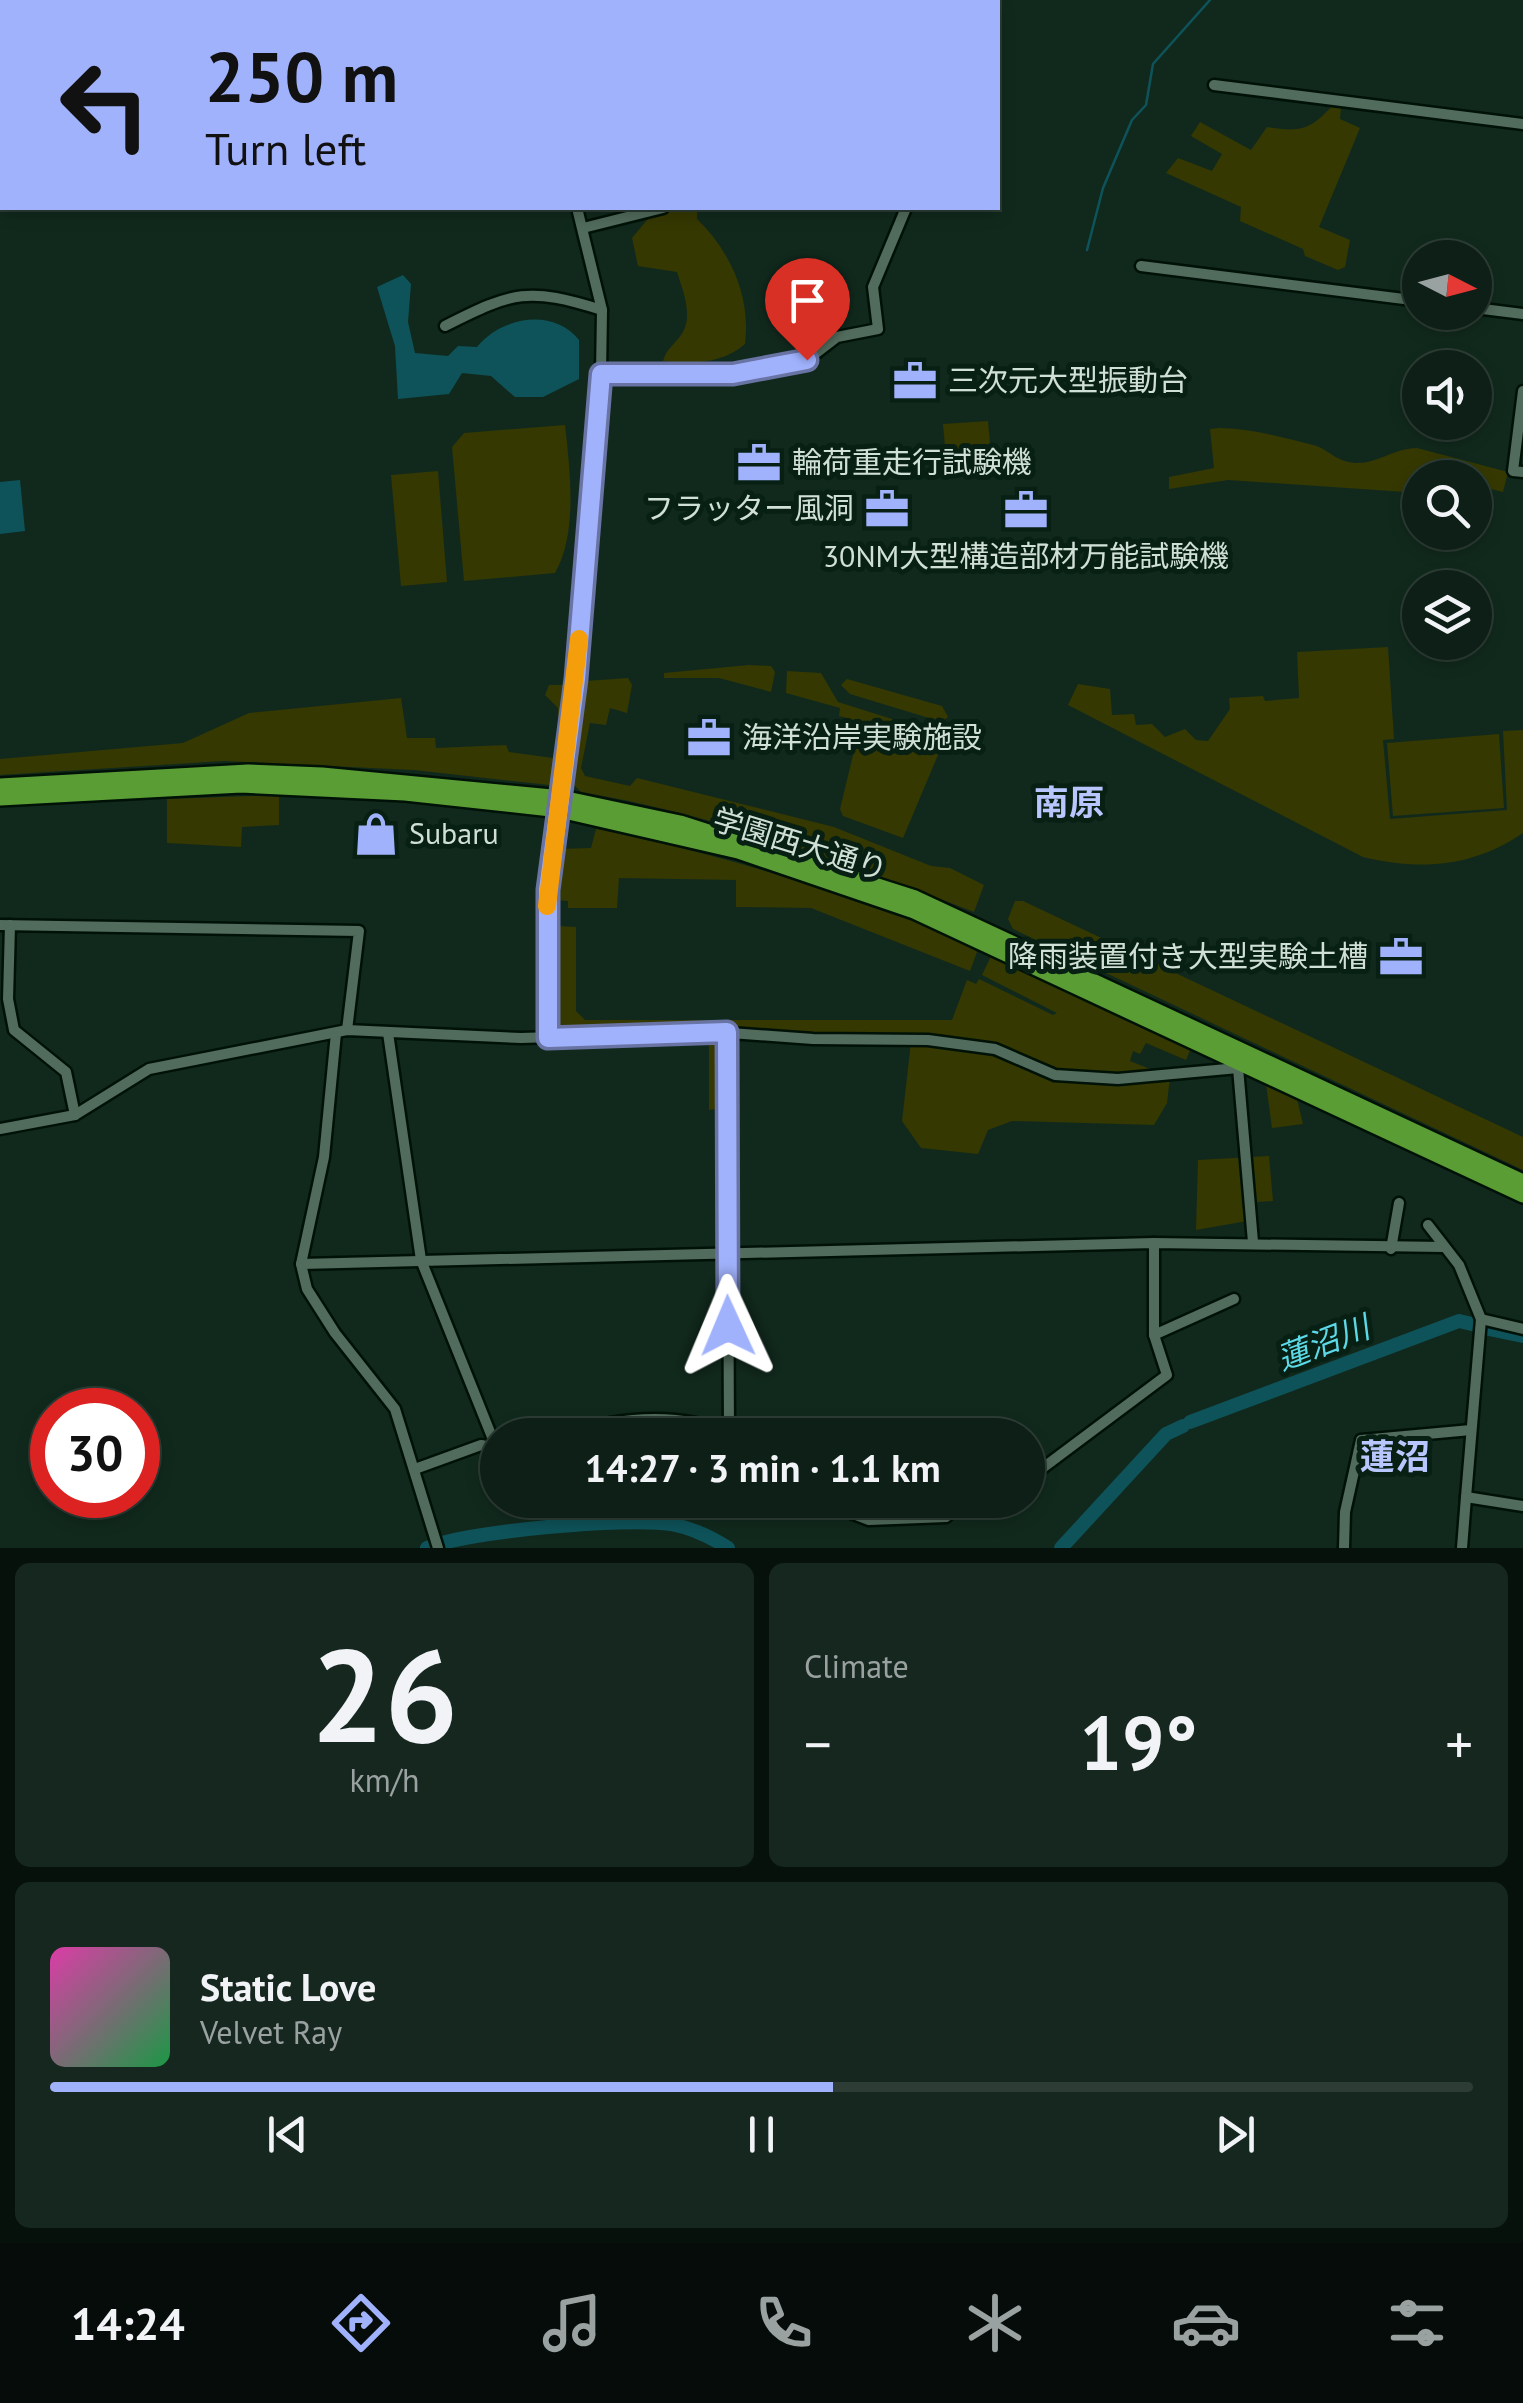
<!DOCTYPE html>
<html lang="en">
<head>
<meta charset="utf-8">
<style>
	body { margin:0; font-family:"PT Sans","Noto Sans JP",sans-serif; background:#16271f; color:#f1f3f6; height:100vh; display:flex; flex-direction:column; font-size:38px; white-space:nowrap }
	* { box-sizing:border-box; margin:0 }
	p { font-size:32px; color:#9aa2a1 }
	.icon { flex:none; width:55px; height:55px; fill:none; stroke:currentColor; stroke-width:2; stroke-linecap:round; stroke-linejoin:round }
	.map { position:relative; height:1548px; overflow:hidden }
	.drawer { display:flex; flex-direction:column; gap:15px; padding:15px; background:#07110c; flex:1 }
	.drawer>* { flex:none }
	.top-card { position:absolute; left:0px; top:0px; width:1000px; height:210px; box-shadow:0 5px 15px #0003,0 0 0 2px #2d3d35; background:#a1b2fd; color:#111; overflow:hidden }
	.needle { width:65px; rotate:96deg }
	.controls { position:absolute; left:1402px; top:240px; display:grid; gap:20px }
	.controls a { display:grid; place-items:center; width:90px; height:90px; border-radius:50%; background:#0d1f16; box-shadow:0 5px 15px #0003,0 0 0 2px #2d3d35; font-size:50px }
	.speed { position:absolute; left:30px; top:1388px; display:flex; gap:20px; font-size:50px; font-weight:700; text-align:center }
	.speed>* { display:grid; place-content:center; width:130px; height:130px; border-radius:50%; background:#0d1f16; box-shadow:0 5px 15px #0003,0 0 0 2px #2d3d35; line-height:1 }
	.speed .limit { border:15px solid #d22; background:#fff; color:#111 }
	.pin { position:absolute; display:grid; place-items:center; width:85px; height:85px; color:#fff; margin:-102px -42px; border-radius:50% 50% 50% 0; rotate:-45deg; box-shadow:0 0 10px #0007 }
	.pin .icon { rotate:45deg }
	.me { position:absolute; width:110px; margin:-55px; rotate:359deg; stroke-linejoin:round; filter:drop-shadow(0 0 8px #0008) }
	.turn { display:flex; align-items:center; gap:35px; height:210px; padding:0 40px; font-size:45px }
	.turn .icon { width:130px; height:130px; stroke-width:2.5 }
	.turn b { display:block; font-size:70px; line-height:85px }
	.big { font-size:75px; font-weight:700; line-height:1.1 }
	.drawer .widget { flex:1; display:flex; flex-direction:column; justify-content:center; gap:15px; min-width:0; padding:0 35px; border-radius:15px; background:#16271f }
	.drawer .dial { align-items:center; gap:0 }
	.dial b { font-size:130px; line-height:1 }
	.song { display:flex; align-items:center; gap:30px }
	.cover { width:120px; height:120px; border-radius:15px; background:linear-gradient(135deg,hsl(320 70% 55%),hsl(140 70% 35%)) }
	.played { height:10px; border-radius:5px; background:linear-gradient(90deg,#a1b2fd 55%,#2d3d35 55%) }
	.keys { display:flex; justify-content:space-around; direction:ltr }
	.heat { display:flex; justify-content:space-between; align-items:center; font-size:55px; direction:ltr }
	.drawer .tiles { flex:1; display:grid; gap:15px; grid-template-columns:1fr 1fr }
	.widget:last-child { grid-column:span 2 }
	.trip { position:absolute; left:480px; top:1418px; width:565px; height:100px; border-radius:50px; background:#0d1f16; box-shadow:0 5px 15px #0003,0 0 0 2px #2d3d35; font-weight:700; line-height:100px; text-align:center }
	.tabs { display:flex; height:160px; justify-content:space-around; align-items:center; background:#050c09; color:#9aa2a1 }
	.tabs .icon { width:70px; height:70px }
	.tabs .current { color:#a1b2fd }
	.tabs b { font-size:45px; color:#f1f3f6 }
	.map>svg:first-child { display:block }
	.green { fill:#353800 }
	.water { fill:#0e535a }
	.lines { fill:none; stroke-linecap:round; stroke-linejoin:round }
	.stream { stroke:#0e535a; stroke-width:2.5 }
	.river { stroke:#0e535a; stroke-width:14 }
	.minor-casing { stroke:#001207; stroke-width:15 }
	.highway-casing { stroke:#001207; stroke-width:20 }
	.minor { stroke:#516b5c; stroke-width:10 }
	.highway { stroke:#5a9d35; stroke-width:15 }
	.route-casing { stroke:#6974a4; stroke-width:25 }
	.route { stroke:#a1b2fd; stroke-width:18 }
	.slow { stroke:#f59e0b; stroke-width:18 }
	.labels { text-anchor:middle; stroke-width:10; stroke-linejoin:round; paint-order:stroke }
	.poi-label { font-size:30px; fill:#d1e0d7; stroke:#072013; text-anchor:start }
	.street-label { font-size:30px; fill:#d1e0d7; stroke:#072013 }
	.water-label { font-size:32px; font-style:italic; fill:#5cd8e6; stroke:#072013 }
	.quarter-label { font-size:35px; font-weight:bold; fill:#b8c6fe; stroke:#072013 }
</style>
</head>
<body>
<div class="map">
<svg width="1523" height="1548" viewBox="0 0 1523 1548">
	<rect width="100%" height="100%" fill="#11291d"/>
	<g class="green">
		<path d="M1332 106 1341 107 1340 119 1360 128 1319 227 1350 240 1345 267 1338 270 1305 256 1303 249 1240 221 1241 207 1166 173 1178 158 1212 171 1222 154 1191 136 1200 122 1251 150 1267 127C1300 132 1309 131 1332 106Z"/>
		<path d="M657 208H697V219C731 252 751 297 745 344 722 364 693 364 663 361 667 348 674 345 681 335 694 317 683 291 677 272L638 266 632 238Z"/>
		<path d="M988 421 992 466 947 470 943 424Z"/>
		<path d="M565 425C570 470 578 533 555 573L464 581 452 447 464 433Z"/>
		<path d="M1220 428C1253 429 1282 437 1313 445 1329 449 1334 461 1355 463 1377 464 1395 448 1417 448L1508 472 1503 492 1475 485V478H1420V493L1228 480 1169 489V477L1214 468 1210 429Z"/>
		<path d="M438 471 447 582 401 586 391 475Z"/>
		<path d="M1388 647 1394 739 1383 740 1390 819 1507 810 1503 731 1523 730V833C1473 867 1421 871 1363 857L1068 705 1078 684 1110 689 1112 715 1134 714 1136 725 1152 724 1165 737 1185 729 1196 740 1208 741 1230 709 1229 698 1263 696 1265 701 1299 698 1297 652Z"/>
		<path d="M749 665 771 666 775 672 771 692 719 678H664V673Z"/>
		<path d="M787 671 821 673 838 702 946 736 903 838 843 816 840 809 861 722 839 716 840 708 786 693Z"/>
		<path d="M628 678 632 685 627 713 610 708 606 725 590 723 581 768 585 776 630 786 637 778 834 827 931 866 950 868 984 885 974 912C845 863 718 815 581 792L572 783 586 681Z"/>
		<path d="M847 679 942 706 948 717 942 722 850 694 841 685Z"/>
		<path d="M549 685H566L559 777 549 785 414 770 224 761 0 775V759L183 743 249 713 401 698 407 738H435L436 748 506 745 509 752 553 758 557 755 558 708 545 695Z"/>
		<path d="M1499 734 1504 808 1393 816 1387 743Z"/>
		<path d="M279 795V825L242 827 241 847 167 843V799Z"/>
		<path d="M596 829C698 849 796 878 894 914 919 923 958 933 977 952L970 971 811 908 736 907V880L619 878 617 908H568V901L555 900 554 895 558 849 591 848Z"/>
		<path d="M1015 901H1023L1523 1137V1170L1013 929 1008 919Z"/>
		<path d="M559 926 576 927V1011L585 1020H952L967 980 976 984 979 979 1053 1015 1057 1013 982 975 992 954 1191 1048 1186 1060 1146 1043 1140 1054 1133 1051 1130 1061 1170 1077 1167 1103 1154 1125 1012 1121 988 1130 978 1154 921 1148 902 1121 911 1042 737 1031 739 1106 709 1110V1030L555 1033 554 933Z"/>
		<path d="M1266 1084 1297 1099 1303 1124 1272 1128Z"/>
		<path d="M1269 1156 1273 1201 1257 1202 1253 1220 1196 1230 1198 1160Z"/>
	</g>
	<g class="water">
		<path d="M403 275 411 284 408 322 415 353 448 356 458 346 477 347C501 317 553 307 579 340V379L543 397H515L491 376 462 373 449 394 398 399 395 346 377 287Z"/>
		<path d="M20 480 25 531 0 534V482Z"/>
	</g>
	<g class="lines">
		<path class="stream" d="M1087 250 1103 188 1132 120 1146 105 1153 64 1210 0"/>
		<g class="river">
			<path d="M1484 1328 1523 1336"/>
			<path d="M1190 1422 1459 1321 1476 1325"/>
			<path d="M427 1548C468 1531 627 1517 671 1524 691 1528 711 1537 728 1548"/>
			<path d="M1061 1548 1166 1434 1183 1426"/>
		</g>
		<g class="minor-casing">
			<g id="minor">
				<path d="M545 2V0"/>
				<path d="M985 2 986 0"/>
				<path d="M1214 85 1523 124"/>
				<path d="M583 228 663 208"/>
				<path d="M1141 266 1420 301"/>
				<path d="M1475 308 1523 314"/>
				<path d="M445 326C514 291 528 287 602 310"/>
				<path d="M601 374 733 373 785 367 807 360 837 337 878 329 873 287 906 208"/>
				<path d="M1523 391 1513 471 1523 472"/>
				<path d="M0 925 359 931 347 1030"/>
				<path d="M10 925 8 999 14 1030 66 1072 75 1115"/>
				<path d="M727 1032 729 1432"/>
				<path d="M336 1033 324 1157 301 1264 307 1289 335 1333 395 1409 438 1548"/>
				<path d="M388 1033 421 1260 496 1447"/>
				<path d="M549 1038 548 890 576 679 601 374 602 310 577 208"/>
				<path d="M1238 1068 1253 1242"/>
				<path d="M0 1129 75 1115 149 1069 347 1030 521 1038 717 1032 813 1039 928 1040 995 1049 1055 1075 1118 1079 1238 1068 1241 1062"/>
				<path d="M1428 1225 1459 1265 1481 1319 1466 1497 1523 1506"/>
				<path d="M1391 1249 1399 1203"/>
				<path d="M301 1264 1154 1243 1444 1247"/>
				<path d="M1481 1319 1523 1329"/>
				<path d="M1154 1335 1234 1299"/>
				<path d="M563 1435C618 1417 677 1411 733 1434"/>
				<path d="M415 1469 481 1445 497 1448"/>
				<path d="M1028 1475 1040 1470 1167 1375 1154 1335V1243"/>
				<path d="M817 1500 869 1520 946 1517 965 1500"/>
				<path d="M1344 1548 1345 1512 1361 1440 1471 1430"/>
				<path d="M1462 1548 1466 1497"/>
			</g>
		</g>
		<g class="highway-casing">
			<g id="highway">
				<path d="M0 786 248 772 322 775 562 798 680 823 915 898 1523 1182"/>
				<path d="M0 798 241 785 405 793 560 810 738 851 914 911 1523 1195"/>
			</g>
		</g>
		<use href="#minor" class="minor"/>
		<use href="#highway" class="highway"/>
	</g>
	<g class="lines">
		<g class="route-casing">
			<path id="route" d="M728 1326 727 1032 548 1038V890L576 679 601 374H733L807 360"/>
		</g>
		<use href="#route" class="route"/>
		<path class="slow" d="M547 906 579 639"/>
	</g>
	<defs>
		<g id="office-bare" transform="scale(3.45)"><path d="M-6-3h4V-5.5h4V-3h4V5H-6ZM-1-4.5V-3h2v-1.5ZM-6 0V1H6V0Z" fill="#a1b2fd" stroke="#072013" stroke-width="2.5" paint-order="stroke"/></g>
		<g id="shop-bare" transform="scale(3.45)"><path d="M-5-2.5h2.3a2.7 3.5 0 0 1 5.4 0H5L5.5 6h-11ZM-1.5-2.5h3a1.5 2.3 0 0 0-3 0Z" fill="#a1b2fd" stroke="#072013" stroke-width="2.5" paint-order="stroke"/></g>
	</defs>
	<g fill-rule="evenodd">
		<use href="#office-bare" x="915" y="381"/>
		<use href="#office-bare" x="759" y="463"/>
		<use href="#office-bare" x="887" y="509"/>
		<use href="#office-bare" x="1026" y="510"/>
		<use href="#office-bare" x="709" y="738"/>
		<use href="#shop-bare" x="376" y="834"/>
		<use href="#office-bare" x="1401" y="957"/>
	</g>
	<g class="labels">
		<g class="poi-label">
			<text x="948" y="391">三次元大型振動台</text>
			<text x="792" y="473">輪荷重走行試験機</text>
			<text x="854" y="519" text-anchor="end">フラッター風洞</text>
			<text x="1026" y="567" text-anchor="middle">30NM大型構造部材万能試験機</text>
			<text x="742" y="748">海洋沿岸実験施設</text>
			<text x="409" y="844">Subaru</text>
			<text x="1368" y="967" text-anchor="end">降雨装置付き大型実験土槽</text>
		</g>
		<g class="street-label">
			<text transform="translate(800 845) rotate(17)" y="10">学園西大通り</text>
		</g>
		<g class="water-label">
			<text transform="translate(1323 1343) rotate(-21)" y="11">蓮沼川</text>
		</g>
		<g class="quarter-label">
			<text x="1069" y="815">南原</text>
			<text x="1395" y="1469">蓮沼</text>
		</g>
	</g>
</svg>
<div class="controls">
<a><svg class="needle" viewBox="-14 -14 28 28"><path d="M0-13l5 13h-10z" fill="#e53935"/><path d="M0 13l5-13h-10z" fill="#9aa2a1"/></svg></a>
<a><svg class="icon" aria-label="sound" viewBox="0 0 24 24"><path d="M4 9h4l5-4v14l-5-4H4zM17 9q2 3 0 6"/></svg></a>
<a><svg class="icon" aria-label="search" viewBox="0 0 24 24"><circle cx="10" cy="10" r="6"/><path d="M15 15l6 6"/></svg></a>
<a><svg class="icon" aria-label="layers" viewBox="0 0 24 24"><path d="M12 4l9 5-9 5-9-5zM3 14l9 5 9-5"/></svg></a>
</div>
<div class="speed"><div class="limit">30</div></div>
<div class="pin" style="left:807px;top:360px;background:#d93025"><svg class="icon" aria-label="arrive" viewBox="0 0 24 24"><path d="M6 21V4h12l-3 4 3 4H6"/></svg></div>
<svg class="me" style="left:728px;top:1326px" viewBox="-20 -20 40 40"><path d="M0-17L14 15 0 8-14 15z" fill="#a1b2fd" stroke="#fff" stroke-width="4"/></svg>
<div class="trip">14:27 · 3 min · 1.1 km</div>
<div class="top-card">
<div class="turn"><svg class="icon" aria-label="left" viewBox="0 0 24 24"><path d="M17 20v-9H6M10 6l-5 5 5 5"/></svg><div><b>250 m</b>Turn left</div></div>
</div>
</div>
<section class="drawer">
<div class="tiles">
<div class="widget dial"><b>26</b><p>km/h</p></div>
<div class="widget"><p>Climate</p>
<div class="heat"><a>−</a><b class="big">19°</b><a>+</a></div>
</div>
<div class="widget">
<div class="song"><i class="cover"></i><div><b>Static Love</b><p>Velvet Ray</p></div></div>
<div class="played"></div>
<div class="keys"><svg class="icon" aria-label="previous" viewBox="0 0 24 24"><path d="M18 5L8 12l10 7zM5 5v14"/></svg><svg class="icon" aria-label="pause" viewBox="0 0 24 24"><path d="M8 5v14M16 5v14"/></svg><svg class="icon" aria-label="next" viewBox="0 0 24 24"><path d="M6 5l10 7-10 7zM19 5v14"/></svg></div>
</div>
</div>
</section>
<nav class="tabs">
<b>14:24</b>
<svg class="icon current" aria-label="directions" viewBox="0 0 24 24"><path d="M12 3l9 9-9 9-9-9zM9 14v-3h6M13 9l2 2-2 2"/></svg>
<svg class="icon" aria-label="music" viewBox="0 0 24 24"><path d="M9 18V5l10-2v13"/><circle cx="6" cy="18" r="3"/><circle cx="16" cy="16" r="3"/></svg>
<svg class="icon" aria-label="phone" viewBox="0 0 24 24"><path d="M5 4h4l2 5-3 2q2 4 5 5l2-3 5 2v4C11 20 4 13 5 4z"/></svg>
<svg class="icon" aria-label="climate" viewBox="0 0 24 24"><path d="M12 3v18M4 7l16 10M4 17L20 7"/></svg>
<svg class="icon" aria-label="car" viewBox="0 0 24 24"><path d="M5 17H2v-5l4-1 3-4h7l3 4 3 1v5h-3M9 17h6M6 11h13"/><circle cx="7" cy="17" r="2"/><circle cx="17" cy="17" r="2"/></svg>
<svg class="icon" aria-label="filters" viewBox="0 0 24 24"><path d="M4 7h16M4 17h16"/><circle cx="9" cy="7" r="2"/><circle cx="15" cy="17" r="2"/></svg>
</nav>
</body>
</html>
